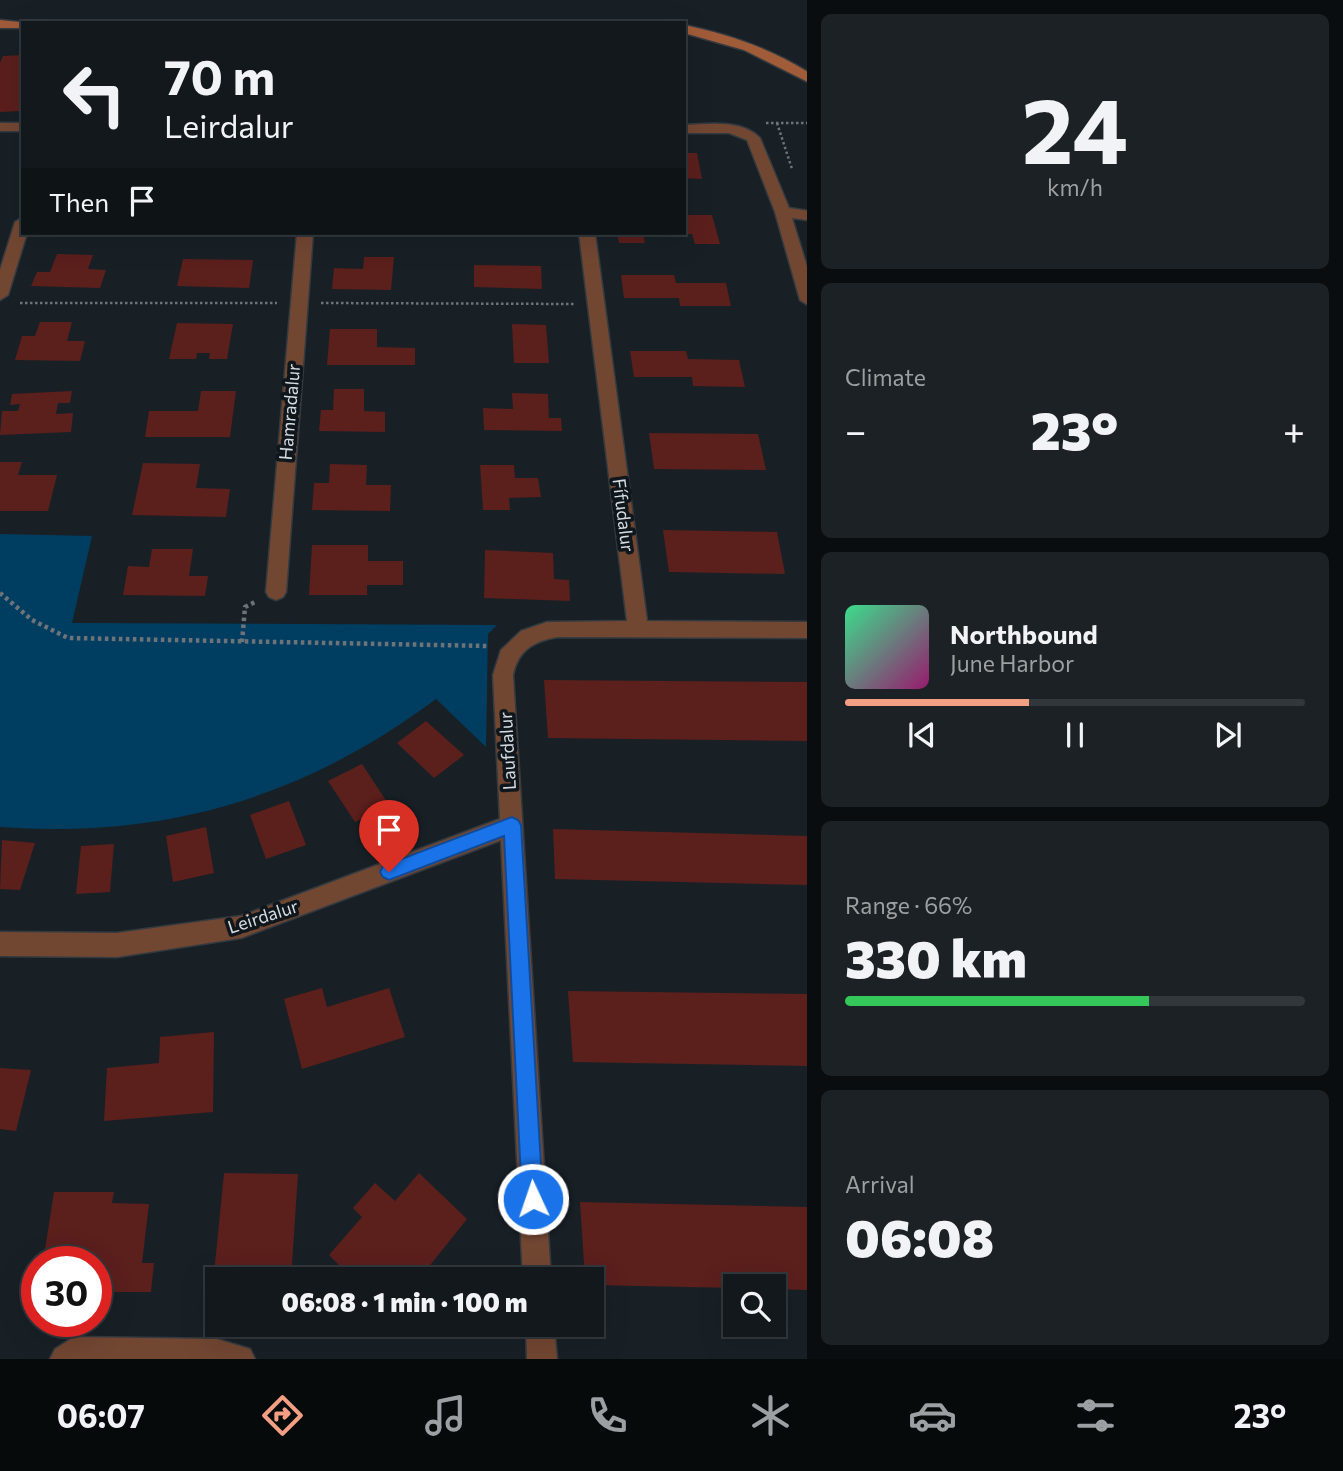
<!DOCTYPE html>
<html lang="en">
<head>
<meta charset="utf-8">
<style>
	body { margin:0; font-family:Commissioner,sans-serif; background:#1b2125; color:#f1f3f6; height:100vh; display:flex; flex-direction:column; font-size:26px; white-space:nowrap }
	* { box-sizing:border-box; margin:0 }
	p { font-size:23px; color:#9ca0a3 }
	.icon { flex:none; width:38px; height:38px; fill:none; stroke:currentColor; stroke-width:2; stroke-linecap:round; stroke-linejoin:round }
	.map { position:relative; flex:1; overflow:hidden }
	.panel { display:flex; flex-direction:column; gap:14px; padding:14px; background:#0a0d0f; width:536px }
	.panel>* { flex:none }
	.hud { position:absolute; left:21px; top:21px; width:665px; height:214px; border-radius:0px; box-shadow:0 7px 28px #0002,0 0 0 2px #31373b; background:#12181c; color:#f1f3f6; overflow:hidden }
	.fabs { position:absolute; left:723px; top:1274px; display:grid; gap:14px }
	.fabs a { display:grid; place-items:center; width:63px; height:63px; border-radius:0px; background:#12181c; box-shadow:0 7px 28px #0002,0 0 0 2px #31373b; font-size:35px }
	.speed { position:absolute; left:21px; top:1246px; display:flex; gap:14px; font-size:35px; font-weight:700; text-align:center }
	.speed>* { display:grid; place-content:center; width:91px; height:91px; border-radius:50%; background:#12181c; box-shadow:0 7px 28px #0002,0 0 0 2px #31373b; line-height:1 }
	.speed .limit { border:10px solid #d22; background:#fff; color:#111 }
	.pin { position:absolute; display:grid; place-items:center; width:60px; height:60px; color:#fff; margin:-72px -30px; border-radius:50% 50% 50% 0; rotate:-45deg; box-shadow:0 0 7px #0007 }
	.pin .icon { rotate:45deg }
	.me { position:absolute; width:77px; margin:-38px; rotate:357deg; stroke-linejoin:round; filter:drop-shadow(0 0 5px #0008) }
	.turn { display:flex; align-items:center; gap:24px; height:147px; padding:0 28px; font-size:32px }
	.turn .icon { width:91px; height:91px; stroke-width:2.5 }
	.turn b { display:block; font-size:49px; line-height:60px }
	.then { display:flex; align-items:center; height:66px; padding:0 28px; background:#0003; gap:14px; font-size:26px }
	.big { font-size:52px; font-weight:800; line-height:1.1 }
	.panel .widget { flex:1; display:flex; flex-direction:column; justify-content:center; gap:10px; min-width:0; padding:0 24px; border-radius:10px; background:#1b2125 }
	.panel .dial { align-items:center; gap:0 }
	.dial b { font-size:91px; line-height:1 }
	.song { display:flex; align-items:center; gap:21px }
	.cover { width:84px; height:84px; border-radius:10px; background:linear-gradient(135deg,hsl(150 70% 55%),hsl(320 70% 35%)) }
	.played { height:7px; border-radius:4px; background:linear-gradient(90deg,#f39f84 40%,#31373b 40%) }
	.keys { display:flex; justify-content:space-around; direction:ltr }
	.heat { display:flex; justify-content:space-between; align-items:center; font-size:38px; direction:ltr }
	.charge { height:10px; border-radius:5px; background:linear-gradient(90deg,#34c759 66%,#31373b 0) }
	.trip { position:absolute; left:205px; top:1267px; width:399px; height:70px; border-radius:0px; background:#12181c; box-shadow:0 7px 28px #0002,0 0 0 2px #31373b; font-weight:800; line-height:70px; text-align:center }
	.tab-bar { display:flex; height:112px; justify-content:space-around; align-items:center; background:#070a0b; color:#9ca0a3 }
	.tab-bar .icon { width:49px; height:49px }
	.tab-bar .selected { color:#f39f84 }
	.tab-bar b { font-size:32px; color:#f1f3f6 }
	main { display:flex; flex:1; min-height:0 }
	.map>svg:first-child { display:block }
	.green { fill:#003e61 }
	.building { fill:#5b1f1c }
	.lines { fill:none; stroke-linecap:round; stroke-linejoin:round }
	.street-casing { stroke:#333a40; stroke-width:3 }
	.secondary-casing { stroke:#333a40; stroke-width:3 }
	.path-far1 { stroke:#6d7479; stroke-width:2.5; stroke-dasharray:2.5 2.5; stroke-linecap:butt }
	.path { stroke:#6d7479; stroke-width:4.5; stroke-dasharray:3.5 3.5; stroke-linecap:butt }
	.street { fill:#724732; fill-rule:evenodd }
	.secondary { fill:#a05b39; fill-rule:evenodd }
	.route { fill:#1a73e8; stroke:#114b97; stroke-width:2 }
	.labels { text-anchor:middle; stroke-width:7; stroke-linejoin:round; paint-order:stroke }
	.street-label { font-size:18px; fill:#d6dbe0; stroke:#0f171d }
</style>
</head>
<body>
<main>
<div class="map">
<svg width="808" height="1359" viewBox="0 0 808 1359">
	<rect width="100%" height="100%" fill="#182026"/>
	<path class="green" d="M0 534 92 536 72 623 497 625 488 634 486 747 436 699C305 797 165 839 0 827Z"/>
	<g class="building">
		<path d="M23 55 21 111 0 112V63L3 56Z"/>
		<path d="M684 153H697L702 179 684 178Z"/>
		<path d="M684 215H712L720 244H695L692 234H684Z"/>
		<path d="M617 233H643L645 243H619Z"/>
		<path d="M57 254 93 255 88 269 106 270 100 288 31 286 37 272H50Z"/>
		<path d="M364 257H394L391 290 332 289 334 268 363 269Z"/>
		<path d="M183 259 253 260 249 288 177 286Z"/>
		<path d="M474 265 541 266 542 289 474 287Z"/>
		<path d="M621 275H674L676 283H726L731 306H680L679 298H624Z"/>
		<path d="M40 322H72L67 341H85L80 361 15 360 22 336H35Z"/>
		<path d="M177 323 233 324 227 359H209L210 353H197L196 359H169Z"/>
		<path d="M512 324 546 325 549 363H514Z"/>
		<path d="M330 329H377V347L415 348V365H327Z"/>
		<path d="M630 351H686L688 359 739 360 745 387 693 386 692 377H634Z"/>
		<path d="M334 389H364V411L385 412V432L319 431 321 410H333Z"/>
		<path d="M72 391 70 403H58L56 414 73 413 71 432 0 435 2 411H18L20 404 10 405 12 394Z"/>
		<path d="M201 391H236L230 437H145L149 411H198Z"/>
		<path d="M512 393 548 394 549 418H561L562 431 484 430 483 408 513 409Z"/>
		<path d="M649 433 758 434 766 470 654 469Z"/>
		<path d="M0 462H22L18 475H57L48 511H0Z"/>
		<path d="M143 463 200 464 196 488 230 489 226 517 132 515Z"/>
		<path d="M330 464 367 465 366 485H391L390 511 312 510 314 483H329Z"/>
		<path d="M480 465H514L515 478H538L541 497 509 498 510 510H483Z"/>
		<path d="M663 530 777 532 785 574 669 572Z"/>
		<path d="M312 545H368V561H403V585H367V595H309Z"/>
		<path d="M152 549H193L189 576H208L205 596 123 595 128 566 149 567Z"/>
		<path d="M485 550 553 553 554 579 569 580 570 601 484 598Z"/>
		<path d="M544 680 808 682V741L548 738Z"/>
		<path d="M426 721 464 755 434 778 397 743Z"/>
		<path d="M362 764 389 805 355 822 328 781Z"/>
		<path d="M289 801 306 845 266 859 250 815Z"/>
		<path d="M206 827 214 873 173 882 166 836Z"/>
		<path d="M553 829 808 836V885L555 879Z"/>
		<path d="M2 840 35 843 20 890 0 889Z"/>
		<path d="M114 844 110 892 76 894 81 846Z"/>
		<path d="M322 988 327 1007 389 988 405 1037 302 1069 284 999Z"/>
		<path d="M568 991 808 994V1066L573 1062Z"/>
		<path d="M214 1032 213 1112 104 1121 107 1068 159 1063 160 1037Z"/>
		<path d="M0 1068 31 1070 16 1131 0 1129Z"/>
		<path d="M224 1173 298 1174 291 1279H217V1285L213 1284Z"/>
		<path d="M419 1173 467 1219 419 1279H353L329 1255 362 1217 353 1208 375 1183 395 1201Z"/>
		<path d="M54 1192H114L112 1203 149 1204 142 1263H154L151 1292H96V1262H43Z"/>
		<path d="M580 1202 808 1207V1290L774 1289V1286L735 1288 592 1285V1279H585Z"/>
	</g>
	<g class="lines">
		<g class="street-casing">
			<g id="street">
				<rect x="0" y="123" width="23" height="8"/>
				<path d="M684 125C708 124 742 119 760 138L789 208 808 211V220L792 218 808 270V305L800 300 775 212 747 140 729 133H684Z"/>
				<path d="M23 217V233H27L8 295 0 300V270L15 222Z"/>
				<path d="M297 233H313L286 592 283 597 276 600 269 597 266 592Z"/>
				<path d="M579 233H595L647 621 808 622V638L558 637C534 641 518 650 513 675L551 1279H523L501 840 241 938 117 957 0 956V932L117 933 241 916 500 819 493 675 501 650 521 631 547 622 627 621Z"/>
				<path d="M526 1325H554L557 1359H527Z"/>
				<path d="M74 1337 217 1339 250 1349 255 1359H50L55 1349Z"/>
			</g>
		</g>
		<g class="secondary-casing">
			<g id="secondary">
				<path d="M0 20 29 23H23V28H0Z"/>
				<path d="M684 25C728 34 769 48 808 72V82L744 50 684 33Z"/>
			</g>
		</g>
		<g class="path-far1">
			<path d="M766 123H808"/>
			<path d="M777 123 792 169"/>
			<path d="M20 303H277"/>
			<path d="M321 303 574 304"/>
		</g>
		<g class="path">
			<path d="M0 593 32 620 68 638 489 646"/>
			<path d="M242 642 245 607 257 601"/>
		</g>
		<use href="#street" class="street"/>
		<use href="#secondary" class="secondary"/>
	</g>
	<path class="route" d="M512 817 518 820 521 825 543 1199 540 1206 533 1210 526 1206 522 1199 504 836 389 880 383 877 380 872 383 866Z"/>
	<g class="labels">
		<g class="street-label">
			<text transform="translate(290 412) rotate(-85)" y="6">Hamradalur</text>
			<text transform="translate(623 515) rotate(83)" y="6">Fífudalur</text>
			<text transform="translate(508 751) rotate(-93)" y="6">Laufdalur</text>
			<text transform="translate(263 917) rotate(-18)" y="6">Leirdalur</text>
		</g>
	</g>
</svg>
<div class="fabs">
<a><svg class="icon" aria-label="search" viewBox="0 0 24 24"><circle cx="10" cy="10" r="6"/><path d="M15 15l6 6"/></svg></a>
</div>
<div class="speed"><div class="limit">30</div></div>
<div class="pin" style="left:389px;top:872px;background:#d93025"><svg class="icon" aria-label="arrive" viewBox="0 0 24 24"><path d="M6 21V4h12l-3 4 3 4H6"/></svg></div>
<svg class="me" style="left:533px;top:1199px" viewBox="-20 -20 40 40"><circle r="17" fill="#1a73e8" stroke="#fff" stroke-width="3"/><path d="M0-11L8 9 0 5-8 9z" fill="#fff"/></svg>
<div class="trip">06:08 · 1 min · 100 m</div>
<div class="hud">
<div class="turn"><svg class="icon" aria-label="left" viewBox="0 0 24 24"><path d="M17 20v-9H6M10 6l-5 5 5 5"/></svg><div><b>70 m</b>Leirdalur</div></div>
<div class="then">Then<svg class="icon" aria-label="arrive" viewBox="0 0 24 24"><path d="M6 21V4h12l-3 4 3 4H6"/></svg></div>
</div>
</div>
<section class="panel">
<div class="widget dial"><b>24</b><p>km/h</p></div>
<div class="widget"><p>Climate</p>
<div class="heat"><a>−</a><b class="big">23°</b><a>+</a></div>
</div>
<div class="widget">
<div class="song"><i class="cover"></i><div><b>Northbound</b><p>June Harbor</p></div></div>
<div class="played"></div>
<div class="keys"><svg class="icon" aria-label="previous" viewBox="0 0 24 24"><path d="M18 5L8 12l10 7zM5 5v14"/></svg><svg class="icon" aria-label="pause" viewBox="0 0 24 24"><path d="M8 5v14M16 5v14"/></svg><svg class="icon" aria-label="next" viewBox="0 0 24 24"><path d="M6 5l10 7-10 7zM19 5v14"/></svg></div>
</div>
<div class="widget"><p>Range · 66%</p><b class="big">330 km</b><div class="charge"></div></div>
<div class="widget"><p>Arrival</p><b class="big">06:08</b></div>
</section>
</main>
<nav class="tab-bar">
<b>06:07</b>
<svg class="icon selected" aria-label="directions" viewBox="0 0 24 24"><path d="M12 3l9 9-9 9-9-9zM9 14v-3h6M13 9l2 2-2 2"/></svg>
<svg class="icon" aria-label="music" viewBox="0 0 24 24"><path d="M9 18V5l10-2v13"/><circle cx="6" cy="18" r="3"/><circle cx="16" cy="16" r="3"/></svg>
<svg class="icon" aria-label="phone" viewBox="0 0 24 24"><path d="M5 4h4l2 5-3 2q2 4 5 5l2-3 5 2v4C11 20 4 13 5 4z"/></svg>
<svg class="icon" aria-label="climate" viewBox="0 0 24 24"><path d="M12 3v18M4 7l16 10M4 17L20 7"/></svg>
<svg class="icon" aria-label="car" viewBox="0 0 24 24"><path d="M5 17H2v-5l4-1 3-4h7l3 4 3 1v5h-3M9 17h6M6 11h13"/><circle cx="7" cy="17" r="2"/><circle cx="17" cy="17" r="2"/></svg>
<svg class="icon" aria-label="filters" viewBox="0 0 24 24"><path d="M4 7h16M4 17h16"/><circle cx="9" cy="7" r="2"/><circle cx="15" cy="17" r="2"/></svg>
<b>23°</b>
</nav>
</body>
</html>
